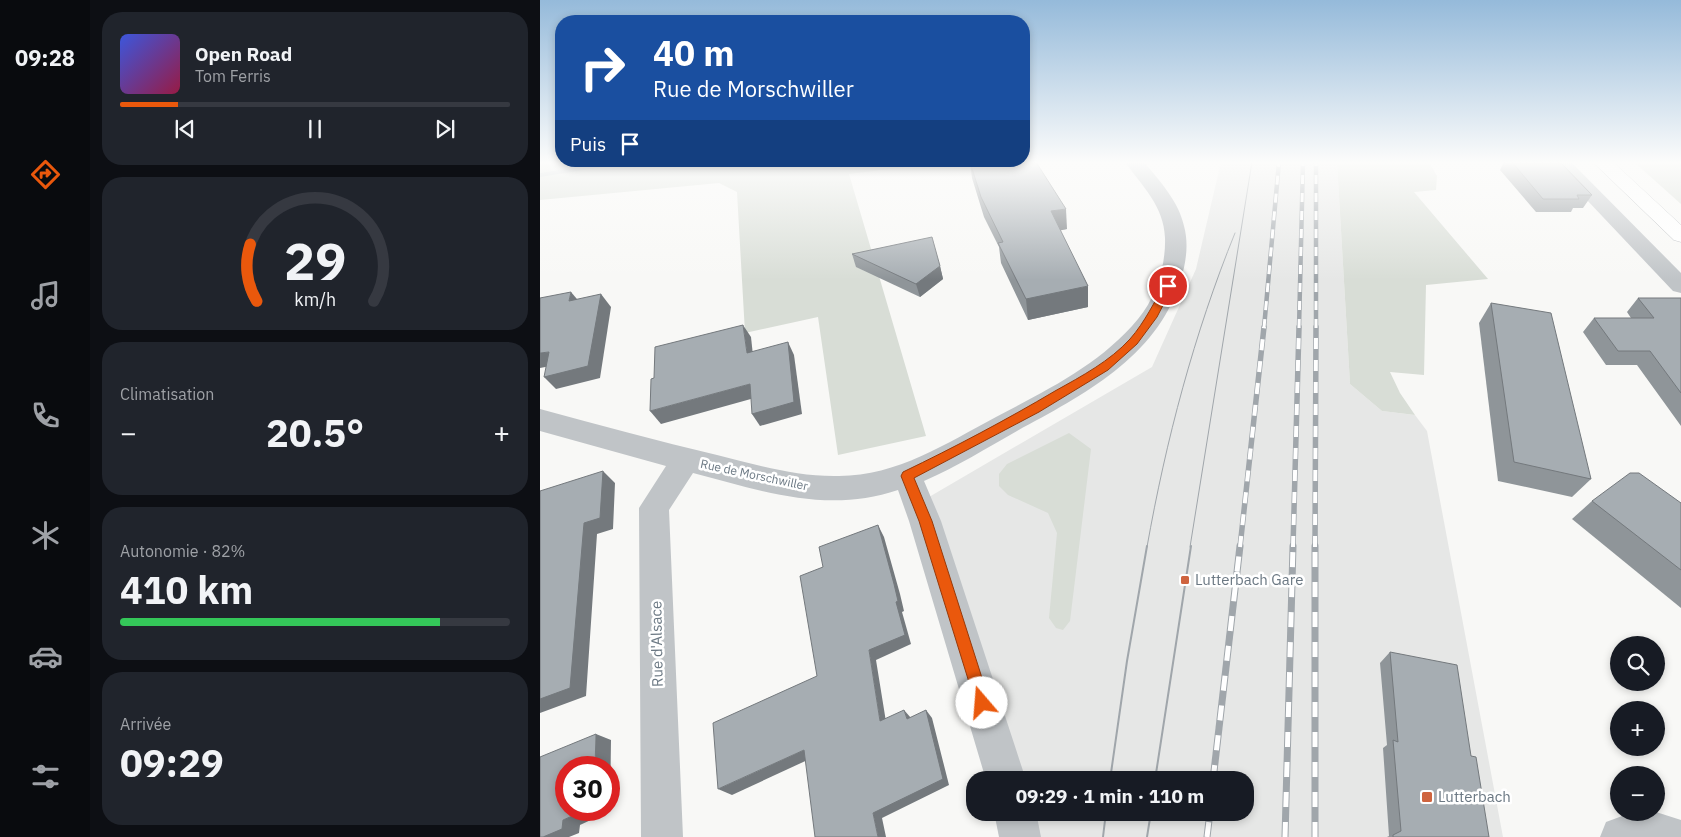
<!DOCTYPE html>
<html lang="fr">
<head>
<meta charset="utf-8">
<style>
	body { margin:0; font-family:"IBM Plex Sans",sans-serif; background:#20242c; color:#f1f3f6; height:100vh; display:flex; flex-direction:column; font-size:19px; white-space:nowrap }
	* { box-sizing:border-box; margin:0 }
	p { font-size:16px; color:#9ea1a6 }
	.icon { flex:none; width:28px; height:28px; fill:none; stroke:currentColor; stroke-width:2; stroke-linecap:round; stroke-linejoin:round }
	.map { position:relative; flex:1; overflow:hidden }
	.panel { display:flex; flex-direction:column; gap:12px; padding:12px; background:#0d0f14; width:450px }
	.panel>* { flex:none }
	.hud { position:absolute; left:15px; top:15px; width:475px; height:152px; border-radius:20px; box-shadow:0 2px 8px #0003; background:#1a4fa0; color:#fff; overflow:hidden }
	.buttons { position:absolute; left:1070px; top:636px; display:grid; gap:10px }
	.buttons a { display:grid; place-items:center; width:55px; height:55px; border-radius:50%; background:#171b24; box-shadow:0 2px 8px #0003; font-size:25px }
	.speed { position:absolute; left:15px; top:756px; display:flex; gap:10px; font-size:25px; font-weight:700; text-align:center }
	.speed>* { display:grid; place-content:center; width:65px; height:65px; border-radius:50%; background:#171b24; box-shadow:0 2px 8px #0003; line-height:1 }
	.speed .limit { border:8px solid #d22; background:#fff; color:#111 }
	.pin { position:absolute; display:grid; place-items:center; width:42px; height:42px; color:#fff; margin:-21px; border:2px solid #fff; border-radius:50%; box-shadow:0 1px 5px #0007 }
	.me { position:absolute; width:55px; margin:-28px; rotate:342deg; stroke-linejoin:round; filter:drop-shadow(0 0 4px #0008) }
	.turn { display:flex; align-items:center; gap:18px; height:105px; padding:0 15px; font-size:22px }
	.turn .icon { width:65px; height:65px; stroke-width:2.5 }
	.turn b { display:block; font-size:35px; line-height:42px }
	.then { display:flex; align-items:center; height:48px; padding:0 15px; background:#0003; gap:10px; font-size:19px }
	.big { font-size:38px; font-weight:700; line-height:1.1 }
	.panel .tile { flex:1; display:flex; flex-direction:column; justify-content:center; gap:8px; min-width:0; padding:0 18px; border-radius:20px; background:#20242c }
	.panel .dial { align-items:center; gap:0 }
	.dial svg { height:130px; overflow:visible; fill:none; stroke:#363941; stroke-width:7; stroke-linecap:round; text-anchor:middle }
	.dial text { fill:#f1f3f6; stroke:none }
	.song { display:flex; align-items:center; gap:15px }
	.cover { width:60px; height:60px; border-radius:8px; background:linear-gradient(135deg,hsl(230 70% 55%),hsl(340 70% 35%)) }
	.played { height:5px; border-radius:2px; background:linear-gradient(90deg,#ea580c 15%,#363941 15%) }
	.keys { display:flex; justify-content:space-around; direction:ltr }
	.heat { display:flex; justify-content:space-between; align-items:center; font-size:28px; direction:ltr }
	.charge { height:8px; border-radius:4px; background:linear-gradient(90deg,#34c759 82%,#363941 0) }
	.trip { position:absolute; left:426px; top:771px; width:288px; height:50px; border-radius:20px; background:#171b24; box-shadow:0 2px 8px #0003; font-weight:700; line-height:50px; text-align:center }
	main { display:flex; flex:1; min-height:0 }
	.tab-bar { display:flex; flex-direction:column; width:90px; justify-content:space-around; align-items:center; background:#090b0e; color:#9ea1a6 }
	.tab-bar .icon { width:35px; height:35px }
	.tab-bar .current { color:#ea580c }
	.tab-bar b { font-size:22px; color:#f1f3f6 }
	.map>svg:first-child { display:block }
	.built { fill:#e6e7e6 }
	.green { fill:#d8ddd6 }
	.lines { fill:none; stroke-linecap:round; stroke-linejoin:round }
	.stream { fill:#b9c2c6; fill-rule:evenodd }
	.secondary-casing { stroke:#b3b7bb; stroke-width:1 }
	.street { fill:#c0c4c7; fill-rule:evenodd }
	.secondary { fill:#fff; fill-rule:evenodd }
	.tram-far1 { stroke:#a0a6ab; stroke-width:1 }
	.tram { stroke:#a0a6ab; stroke-width:2 }
	.rail-far2-casing { stroke:#a0a6ab; stroke-width:4.5 }
	.rail-far1-casing { stroke:#a0a6ab; stroke-width:5.5 }
	.rail-casing { stroke:#a0a6ab; stroke-width:7 }
	.rail-far2 { stroke:#fff; stroke-width:3; stroke-dasharray:9; stroke-linecap:butt }
	.rail-far1 { stroke:#fff; stroke-width:4; stroke-dasharray:11; stroke-linecap:butt }
	.rail { stroke:#fff; stroke-width:5; stroke-dasharray:15; stroke-linecap:butt }
	.wall { fill:#8f9599 }
	.shaded-wall { fill:#74797d }
	.building { fill:#a6adb2; stroke:#74797d }
	.route { fill:#ea580c; stroke:#983908 }
	.poi-dot { fill:#cf643f; stroke:#fff; stroke-width:2 }
	.labels { text-anchor:middle; stroke-width:5; stroke-linejoin:round; paint-order:stroke }
	.street-label { font-size:12px; fill:#6b7883; stroke:#fff }
	.near-poi-label { font-size:15px; fill:#6b7883; stroke:#fff; text-anchor:start }
	.near-street-label { font-size:15px; fill:#6b7883; stroke:#fff }
</style>
</head>
<body>
<main>
<nav class="tab-bar">
<b>09:28</b>
<svg class="icon current" aria-label="directions" viewBox="0 0 24 24"><path d="M12 3l9 9-9 9-9-9zM9 14v-3h6M13 9l2 2-2 2"/></svg>
<svg class="icon" aria-label="music" viewBox="0 0 24 24"><path d="M9 18V5l10-2v13"/><circle cx="6" cy="18" r="3"/><circle cx="16" cy="16" r="3"/></svg>
<svg class="icon" aria-label="phone" viewBox="0 0 24 24"><path d="M5 4h4l2 5-3 2q2 4 5 5l2-3 5 2v4C11 20 4 13 5 4z"/></svg>
<svg class="icon" aria-label="climate" viewBox="0 0 24 24"><path d="M12 3v18M4 7l16 10M4 17L20 7"/></svg>
<svg class="icon" aria-label="car" viewBox="0 0 24 24"><path d="M5 17H2v-5l4-1 3-4h7l3 4 3 1v5h-3M9 17h6M6 11h13"/><circle cx="7" cy="17" r="2"/><circle cx="17" cy="17" r="2"/></svg>
<svg class="icon" aria-label="filters" viewBox="0 0 24 24"><path d="M4 7h16M4 17h16"/><circle cx="9" cy="7" r="2"/><circle cx="15" cy="17" r="2"/></svg>
</nav>
<section class="panel">
<div class="tile">
<div class="song"><i class="cover"></i><div><b>Open Road</b><p>Tom Ferris</p></div></div>
<div class="played"></div>
<div class="keys"><svg class="icon" aria-label="previous" viewBox="0 0 24 24"><path d="M18 5L8 12l10 7zM5 5v14"/></svg><svg class="icon" aria-label="pause" viewBox="0 0 24 24"><path d="M8 5v14M16 5v14"/></svg><svg class="icon" aria-label="next" viewBox="0 0 24 24"><path d="M6 5l10 7-10 7zM19 5v14"/></svg></div>
</div>
<div class="tile dial"><svg viewBox="0 0 100 80">
<path d="M14 69A42 42 0 1 1 86 69"/>
<path d="M14 69A42 42 0 0 1 10 34" stroke="#ea580c"/>
<text x="50" y="56" font-size="32" font-weight="700">29</text>
<text x="50" y="72" font-size="11">km/h</text>
</svg></div>
<div class="tile"><p>Climatisation</p>
<div class="heat"><a>−</a><b class="big">20.5°</b><a>+</a></div>
</div>
<div class="tile"><p>Autonomie · 82%</p><b class="big">410 km</b><div class="charge"></div></div>
<div class="tile"><p>Arrivée</p><b class="big">09:29</b></div>
</section>
<div class="map">
<svg width="1141" height="837" viewBox="0 0 1141 837">
	<rect width="100%" height="100%" fill="#f8f8f6"/>
	<path class="built" d="M681 162H797L810 384 842 411 875 415 887 431 963 837H493L485 813 705 812V780H475L389 497 612 367 656 269Z"/>
	<g class="green">
		<path d="M372 162 374 166 309 174 386 436 298 455 278 317 205 333 197 192 179 183 0 200V163Z"/>
		<path d="M797 162H889L897 176 896 190 874 192 948 279 886 285 884 375 850 372 860 393 875 415 842 411 810 384Z"/>
		<path d="M1094 162H1141V204Z"/>
		<path d="M529 433 551 449 530 621 523 630 516 628 509 618 517 533 508 513 468 495 459 486V474L467 464Z"/>
	</g>
	<g class="lines">
		<path class="stream" d="M74 162H93L0 177V173Z"/>
		<g class="secondary-casing">
			<path id="secondary" d="M1053 162H1073L1141 225V242L1134 240Z"/>
		</g>
		<g class="street">
			<path d="M585 162H604C620 181 639 202 644 226 649 244 646 264 640 282 616 358 543 395 477 431 447 448 416 467 384 481L401 521 486 780H446L369 521 358 490C287 514 222 491 153 473L129 510 143 837H101L99 508 126 466 0 431V409C59 425 118 441 177 455 217 465 257 477 299 476 357 476 407 443 456 417 507 390 561 364 598 319 616 298 626 265 625 238 624 206 602 186 585 162Z"/>
			<path d="M1011 162H1031L1141 273V293L1133 291Z"/>
			<path d="M454 812H496L501 837H459Z"/>
			<path d="M1093 812H1116L1141 820V837H1060L1066 822Z"/>
		</g>
		<use href="#secondary" class="secondary"/>
		<g class="tram-far1">
			<path d="M607 547C626 440 654 334 695 233"/>
			<path d="M650 547 712 162"/>
		</g>
		<g class="tram">
			<path d="M570 780 587 661 607 546"/>
			<path d="M615 780 651 546"/>
			<path d="M563 837 566 812"/>
			<path d="M607 837 611 812"/>
		</g>
		<g class="rail-far2-casing">
			<g id="rail-far2">
				<path d="M724 328 739 162"/>
				<path d="M759 328 763 162"/>
				<path d="M776 328V162"/>
			</g>
		</g>
		<g class="rail-far1-casing">
			<g id="rail-far1">
				<path d="M700 547 724 327"/>
				<path d="M753 547 759 327"/>
				<path d="M775 547 776 327"/>
			</g>
		</g>
		<g class="rail-casing">
			<g id="rail">
				<path d="M673 780 700 546"/>
				<path d="M667 837 670 812"/>
				<path d="M745 837 753 546"/>
				<path d="M775 837V546"/>
			</g>
		</g>
		<use href="#rail-far2" class="rail-far2"/>
		<use href="#rail-far1" class="rail-far1"/>
		<use href="#rail" class="rail"/>
	</g>
	<g class="wall">
		<path d="M430 162H496L527 229 520 230 548 307 488 320 461 263 459 247 444 217 432 178Z"/>
		<path d="M964 162H1020L1052 195 1043 208H1033L1031 212H996L960 170Z"/>
		<path d="M312 254 400 266 403 279 380 297 316 267Z"/>
		<path d="M1098 298H1141V426L1097 365H1066L1043 332 1054 318H1091L1087 312Z"/>
		<path d="M951 303 1051 479 1032 497 958 481 939 323Z"/>
		<path d="M1052 501 1141 503V608L1032 519Z"/>
		<path d="M850 652 931 756 949 837H847L849 836 843 748 847 745 840 663Z"/>
	</g>
	<g class="shaded-wall">
		<path d="M526 209 527 229 513 232 511 211Z"/>
		<path d="M400 266 403 279 380 297 376 284Z"/>
		<path d="M548 286V307L488 320 486 299Z"/>
		<path d="M31 292 42 305 29 301Z"/>
		<path d="M61 294 71 307 60 378 16 389 4 377Z"/>
		<path d="M203 325 211 337 214 365 207 353Z"/>
		<path d="M248 342 254 355 262 414 220 426 212 414Z"/>
		<path d="M9 352 21 364 0 368V353Z"/>
		<path d="M210 384 218 397 121 424 110 411Z"/>
		<path d="M63 471 75 483 73 529 57 534 46 696 0 713V699L44 523Z"/>
		<path d="M338 525 344 537 360 594 364 611 362 612 371 644 336 660 347 728 340 721 329 650 356 602Z"/>
		<path d="M364 710 371 718 367 719Z"/>
		<path d="M386 710 392 718 409 785 342 818 346 837H338L333 813Z"/>
		<path d="M56 734 71 740 70 811 40 825 39 833 29 837H3L23 820 46 810H69V768H55Z"/>
		<path d="M264 750 274 757 192 795 178 789Z"/>
	</g>
	<g class="building">
		<path d="M430 162H496L526 209 511 211 548 286 486 299 458 243 463 242 441 197Z"/>
		<path d="M972 162H1020L1052 195H1037L1039 199H1003Z"/>
		<path d="M392 237 400 266 376 284 312 254Z"/>
		<path d="M31 292 29 301 61 294 48 366 4 377 9 352 0 353V298Z"/>
		<path d="M1098 298H1141V393L1110 351H1078L1054 318H1114Z"/>
		<path d="M951 303 1011 313 1051 479 974 462Z"/>
		<path d="M203 325 207 353 248 342 254 402 212 414 210 384 110 411 111 379 114 378 115 347Z"/>
		<path d="M63 471 60 518 44 523 30 688 0 699V491Z"/>
		<path d="M1090 473H1099L1141 503V570L1052 501Z"/>
		<path d="M338 525 354 584 358 601 356 602 365 635 329 650 340 721 364 710 367 719 386 710 403 779 333 813 338 837H275L264 750 178 789 173 723 277 676 260 576 283 567 279 547Z"/>
		<path d="M850 652 917 665 931 756 936 757 949 837H853V835L861 831 853 740 858 742Z"/>
		<path d="M56 734 55 768H26V810H46L23 820 22 829 3 837H0V757Z"/>
	</g>
	<linearGradient id="sky" x2="0" y2="1"><stop stop-color="#95bada"/><stop offset="0.58" stop-color="#fcfcfb"/><stop offset="1" stop-color="#fcfcfb" stop-opacity="0"/></linearGradient>
	<rect width="1141" height="280" fill="url(#sky)"/>
	<path class="route" d="M628 283 633 286 617 317 597 344 568 370 499 412 374 478 392 521 450 703 448 708 442 710 437 708 379 521 361 476 363 472C415 447 466 420 515 391 542 376 570 361 590 339 605 322 614 302 625 284Z"/>
	<g class="poi-dot">
		<rect x="640" y="575" width="10" height="10" rx="2.5"/>
		<rect x="881" y="791" width="12" height="12" rx="2.5"/>
	</g>
	<g class="labels">
		<g class="street-label">
			<text transform="translate(214 475) rotate(12)" y="4">Rue de Morschwiller</text>
		</g>
		<g class="near-poi-label">
			<text x="655" y="585">Lutterbach Gare</text>
			<text x="898" y="802">Lutterbach</text>
		</g>
		<g class="near-street-label">
			<text transform="translate(117 644) rotate(-91)" y="5">Rue d'Alsace</text>
		</g>
	</g>
</svg>
<div class="buttons">
<a><svg class="icon" aria-label="search" viewBox="0 0 24 24"><circle cx="10" cy="10" r="6"/><path d="M15 15l6 6"/></svg></a>
<a>+</a>
<a>−</a>
</div>
<div class="speed"><div class="limit">30</div></div>
<div class="pin" style="left:628px;top:286px;background:#d93025"><svg class="icon" aria-label="arrive" viewBox="0 0 24 24"><path d="M6 21V4h12l-3 4 3 4H6"/></svg></div>
<svg class="me" style="left:442px;top:703px" viewBox="-20 -20 40 40"><circle r="19" fill="#fff"/><path d="M0-13L10 11 0 6-10 11z" fill="#ea580c"/></svg>
<div class="trip">09:29 · 1 min · 110 m</div>
<div class="hud">
<div class="turn"><svg class="icon" aria-label="right" viewBox="0 0 24 24"><path d="M7 20v-9h11M14 6l5 5-5 5"/></svg><div><b>40 m</b>Rue de Morschwiller</div></div>
<div class="then">Puis<svg class="icon" aria-label="arrive" viewBox="0 0 24 24"><path d="M6 21V4h12l-3 4 3 4H6"/></svg></div>
</div>
</div>
</main>
</body>
</html>
